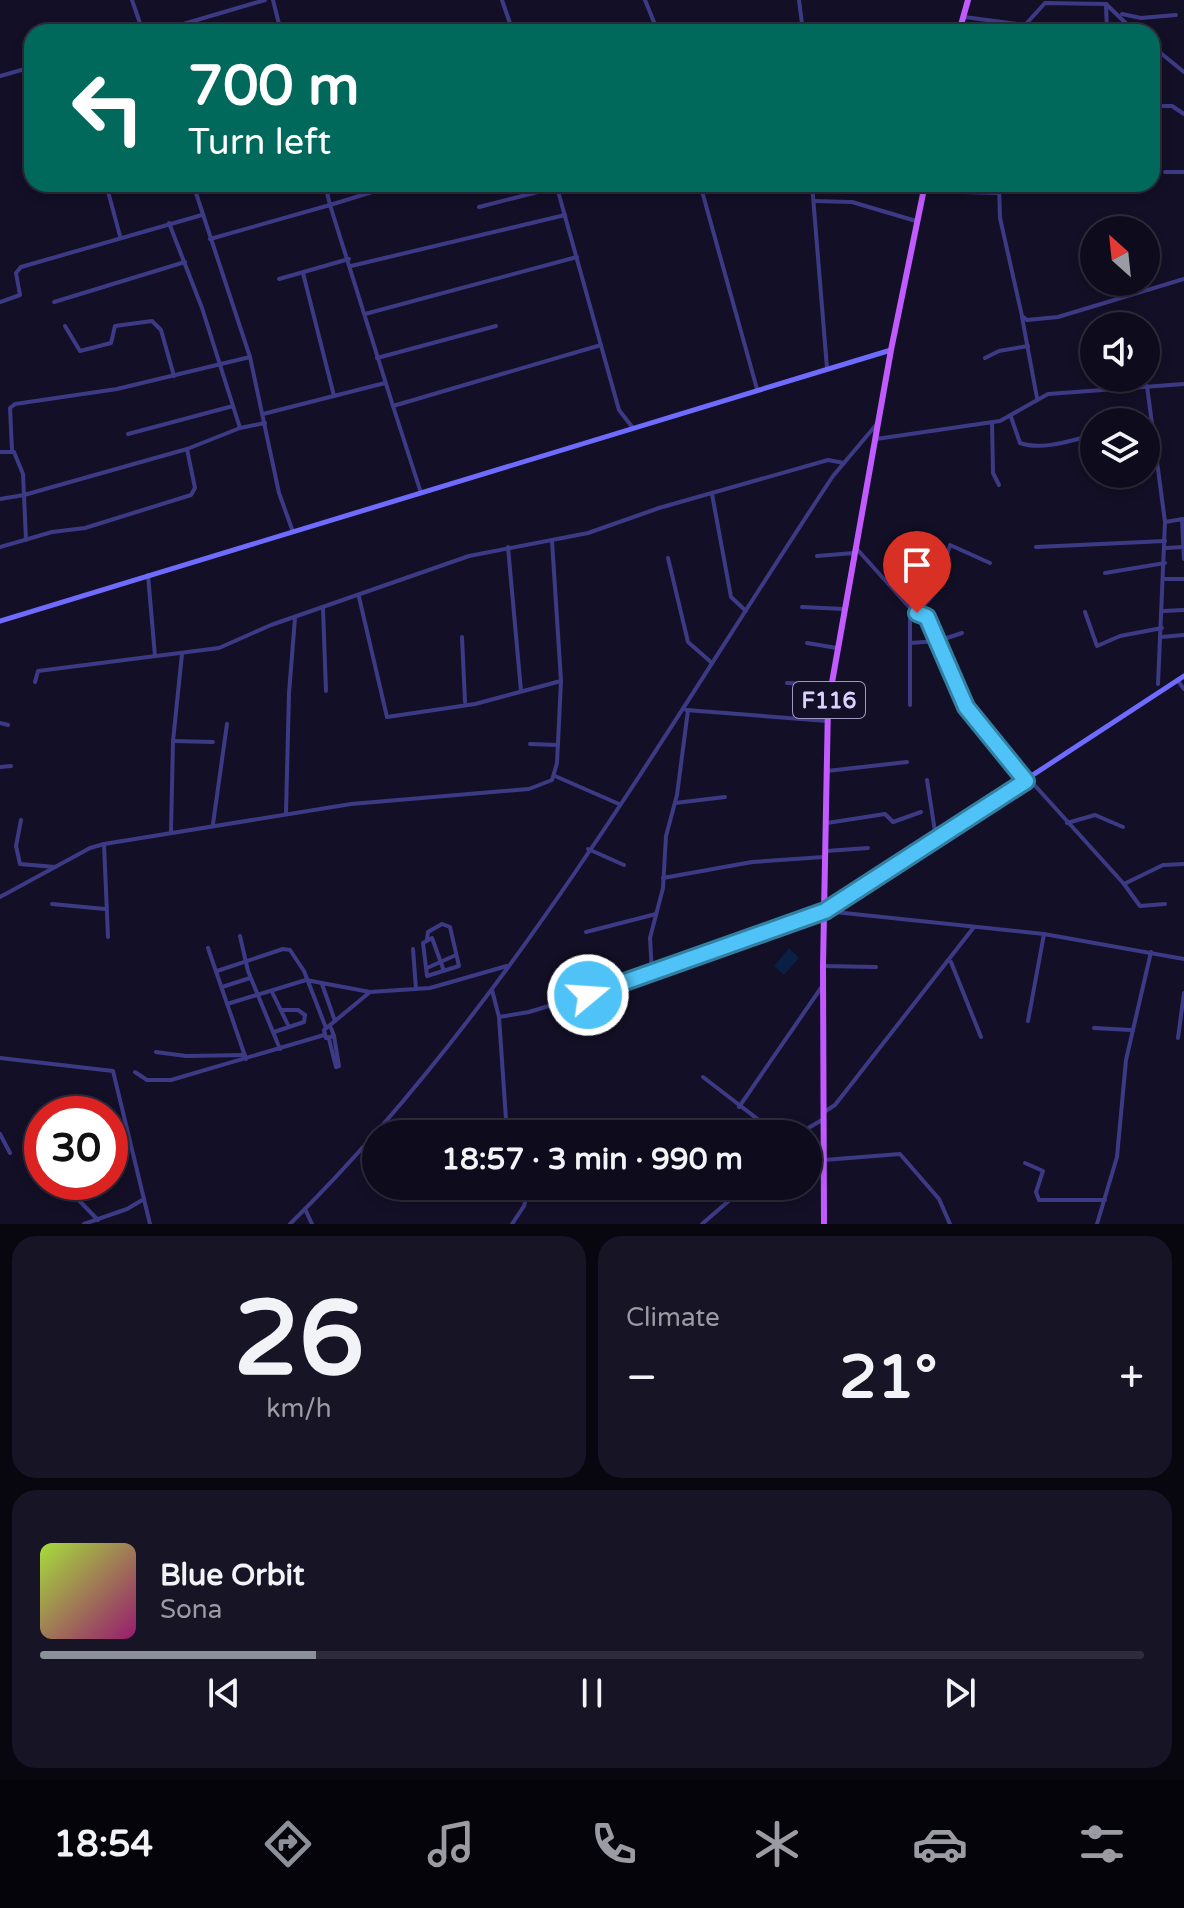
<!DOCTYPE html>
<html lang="en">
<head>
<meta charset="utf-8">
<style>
	body { margin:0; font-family:"Varela Round",sans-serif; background:#171425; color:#f1f3f6; height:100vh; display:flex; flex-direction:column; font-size:30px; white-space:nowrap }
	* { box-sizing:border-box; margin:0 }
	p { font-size:26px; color:#9b9ba3 }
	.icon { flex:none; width:44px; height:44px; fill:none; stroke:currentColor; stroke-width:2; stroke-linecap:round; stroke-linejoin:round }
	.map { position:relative; height:1224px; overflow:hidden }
	.sheet { display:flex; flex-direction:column; gap:12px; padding:12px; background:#08060f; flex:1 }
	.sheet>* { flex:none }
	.hud { position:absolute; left:24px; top:24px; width:1136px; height:168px; border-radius:24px; box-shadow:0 4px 12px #0003,0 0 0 2px #2e2b3b; background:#00695c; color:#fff; overflow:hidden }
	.needle { width:52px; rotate:333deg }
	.fabs { position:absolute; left:1080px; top:216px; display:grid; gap:16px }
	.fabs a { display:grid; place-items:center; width:80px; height:80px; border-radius:50%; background:#0e0b1c; box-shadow:0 4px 12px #0003,0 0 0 2px #2e2b3b; font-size:40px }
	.speed { position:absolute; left:24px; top:1096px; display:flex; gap:16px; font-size:40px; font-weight:700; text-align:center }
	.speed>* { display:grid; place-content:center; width:104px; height:104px; border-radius:50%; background:#0e0b1c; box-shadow:0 4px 12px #0003,0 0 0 2px #2e2b3b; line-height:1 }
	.speed .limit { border:12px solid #d22; background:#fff; color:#111 }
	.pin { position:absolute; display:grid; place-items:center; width:68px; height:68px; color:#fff; margin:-82px -34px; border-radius:50% 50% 50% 0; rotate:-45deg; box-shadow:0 0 8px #0007 }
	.pin .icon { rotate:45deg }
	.me { position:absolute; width:88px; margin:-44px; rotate:72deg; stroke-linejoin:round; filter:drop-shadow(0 0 6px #0008) }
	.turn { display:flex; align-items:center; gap:28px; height:168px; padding:0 32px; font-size:36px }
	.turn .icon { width:104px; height:104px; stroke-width:2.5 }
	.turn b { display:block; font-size:56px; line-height:68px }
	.big { font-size:60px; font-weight:700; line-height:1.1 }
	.sheet .card { flex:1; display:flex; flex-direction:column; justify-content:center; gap:12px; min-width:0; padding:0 28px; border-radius:24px; background:#171425 }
	.sheet .dial { align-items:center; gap:0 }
	.dial b { font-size:104px; line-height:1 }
	.song { display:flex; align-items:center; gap:24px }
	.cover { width:96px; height:96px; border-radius:12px; background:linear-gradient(135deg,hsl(80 70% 55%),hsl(320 70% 35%)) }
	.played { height:8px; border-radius:4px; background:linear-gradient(90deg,#8c9099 25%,#2e2b3b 25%) }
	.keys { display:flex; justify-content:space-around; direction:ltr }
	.heat { display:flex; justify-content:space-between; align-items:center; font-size:44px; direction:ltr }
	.sheet .tiles { flex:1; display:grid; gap:12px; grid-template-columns:1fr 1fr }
	.card:last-child { grid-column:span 2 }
	.trip { position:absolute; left:362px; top:1120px; width:460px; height:80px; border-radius:40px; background:#0e0b1c; box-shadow:0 4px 12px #0003,0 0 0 2px #2e2b3b; font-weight:700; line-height:80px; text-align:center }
	.tabs { display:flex; height:128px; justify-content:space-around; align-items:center; background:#06040b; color:#9b9ba3 }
	.tabs .icon { width:56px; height:56px }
	.tabs .active { color:#8c9099 }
	.tabs b { font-size:36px; color:#f1f3f6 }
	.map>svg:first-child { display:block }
	.water { fill:#0a1f44 }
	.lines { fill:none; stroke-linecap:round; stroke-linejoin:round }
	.street { stroke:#3d3a85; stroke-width:4 }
	.secondary { stroke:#6f6bff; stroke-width:5 }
	.primary { stroke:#c25bff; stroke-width:6 }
	.route-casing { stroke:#337fa1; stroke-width:20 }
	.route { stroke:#4fc3f7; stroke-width:14 }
	.labels { text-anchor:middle; stroke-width:8; stroke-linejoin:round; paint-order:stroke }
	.shield { fill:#130f26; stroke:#9e99be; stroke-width:2 }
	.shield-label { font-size:22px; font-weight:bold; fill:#d9d4ff }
</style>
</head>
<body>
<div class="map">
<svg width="1184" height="1224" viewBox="0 0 1184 1224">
	<rect width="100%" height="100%" fill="#130f26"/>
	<path class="water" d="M789 948 799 958 784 975 774 966Z"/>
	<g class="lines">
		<g class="street">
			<path d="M132 0 143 32"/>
			<path d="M273 0 281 32"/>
			<path d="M502 0 513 32"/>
			<path d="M645 0 658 32"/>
			<path d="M799 0 803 32"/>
			<path d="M1106 4 1107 32"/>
			<path d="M1122 14 1141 18 1176 15"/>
			<path d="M964 17 1025 25"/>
			<path d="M1024 30 1041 32"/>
			<path d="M156 32 265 0"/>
			<path d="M1024 32 1025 25 1045 3 1106 4 1135 32"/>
			<path d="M1152 46 1184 72"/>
			<path d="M0 76 32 67"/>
			<path d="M1152 106H1172L1184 114"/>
			<path d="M1165 172H1184"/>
			<path d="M106 184 120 236"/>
			<path d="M193 184 250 357 279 493 293 532"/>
			<path d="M325 184 330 205 398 184"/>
			<path d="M556 184 619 410 633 428"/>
			<path d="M700 184 757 389"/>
			<path d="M812 184 827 368"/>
			<path d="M999 184 1000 218 1022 316 1027 320 1058 317 1184 279"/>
			<path d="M925 191 999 193"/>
			<path d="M814 201 852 202 916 221"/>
			<path d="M479 207 557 187"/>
			<path d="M169 223 202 308 240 428"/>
			<path d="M210 239 330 205 393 406"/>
			<path d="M351 266 565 215"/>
			<path d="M303 273 334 396"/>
			<path d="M279 279 349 259"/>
			<path d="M1129 282 1130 295"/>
			<path d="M0 302 20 295 16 273 21 267 202 215"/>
			<path d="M54 302 185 262"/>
			<path d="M365 314 577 257"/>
			<path d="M1022 317 1037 398"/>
			<path d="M65 326 80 351 111 343 115 326 152 321 161 330 174 376"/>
			<path d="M377 358 496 326"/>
			<path d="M985 358 999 351 1028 346"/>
			<path d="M1147 386 1165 522 1158 684"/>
			<path d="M263 414 385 383"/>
			<path d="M1011 417 1020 443C1043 451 1071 440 1094 435"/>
			<path d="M992 422 993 473 999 485"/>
			<path d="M128 434 233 406"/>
			<path d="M876 439 1000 421 1048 394 1184 384"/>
			<path d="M12 450 10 408 15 404 117 389 250 357"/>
			<path d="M0 452H14L23 474 24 495 0 499"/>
			<path d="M421 493 393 406 601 345"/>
			<path d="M712 494 731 597 746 611"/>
			<path d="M1182 519 1184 559"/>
			<path d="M1165 522 1183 519"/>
			<path d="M26 540 24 495 187 449"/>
			<path d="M0 547 52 532 85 528 191 495 195 488 187 449 240 428 265 423"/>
			<path d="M508 547 521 691"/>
			<path d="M1036 547 1165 541"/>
			<path d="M856 548 910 608 927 617 966 707 1024 780"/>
			<path d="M1165 548 1184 547"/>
			<path d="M817 556 854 553"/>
			<path d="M668 558 688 642 712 663"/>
			<path d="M1105 573 1165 563"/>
			<path d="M148 575 155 656"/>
			<path d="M1165 579H1184"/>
			<path d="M359 597 387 717 475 704 561 681"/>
			<path d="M802 607 844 609"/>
			<path d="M323 609 326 691"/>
			<path d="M1163 611 1184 610"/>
			<path d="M1085 612 1097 646 1120 636 1162 628"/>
			<path d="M917 613 936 592 950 545 990 563"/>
			<path d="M462 637 465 702"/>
			<path d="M1161 637 1184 635"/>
			<path d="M807 643 837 648"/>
			<path d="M910 643 938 641 962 633"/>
			<path d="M1178 681 1184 689"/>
			<path d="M35 682 38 671 219 648 271 625 469 556 588 533 659 508 828 460 844 463"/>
			<path d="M787 683 831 685"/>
			<path d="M910 705V608"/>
			<path d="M686 710 827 721"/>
			<path d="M0 723 8 725"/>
			<path d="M173 741 213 742"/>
			<path d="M530 744 558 745"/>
			<path d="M0 767 11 766"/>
			<path d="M827 771 907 762"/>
			<path d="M555 776 619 804"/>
			<path d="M1029 779 1124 884 1140 906 1165 904"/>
			<path d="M927 780 936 838"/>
			<path d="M675 803 725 797"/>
			<path d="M286 813 289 693 295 618"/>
			<path d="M21 820 16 846 20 864 55 867"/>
			<path d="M827 823 885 814 893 822 921 812"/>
			<path d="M1067 823 1095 815 1123 827"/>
			<path d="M213 824 227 724"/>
			<path d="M171 831 173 741 182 654"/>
			<path d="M104 844 108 937"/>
			<path d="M588 849 624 865"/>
			<path d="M826 851 868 848"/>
			<path d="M663 878 752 862 824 857"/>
			<path d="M1124 884 1163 865 1184 864"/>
			<path d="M0 897 90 848 104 844 351 804 529 789 552 780 557 763 561 681 552 541"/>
			<path d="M52 904 105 909"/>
			<path d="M586 932 656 914"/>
			<path d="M240 936 248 971 280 1049"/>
			<path d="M427 939 428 932 442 924 450 927 459 966 427 976 423 943 432 938 444 971"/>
			<path d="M208 948 246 1059"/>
			<path d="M413 949 416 989"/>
			<path d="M951 962 981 1037"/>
			<path d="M823 966 876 967"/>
			<path d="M427 968 456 955"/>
			<path d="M217 971 283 949 290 950 304 971 326 1028"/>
			<path d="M652 974 650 938 663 888 666 836 677 795 688 710"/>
			<path d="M322 984 335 1021"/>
			<path d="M222 987 250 978"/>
			<path d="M492 990 499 1017 507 1134"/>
			<path d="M272 992 289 1027"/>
			<path d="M227 1004 306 980 370 992"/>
			<path d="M281 1010H298L305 1015"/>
			<path d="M499 1017 529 1012 644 977 825 911 1044 934 1184 959"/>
			<path d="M1028 1021 1044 934"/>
			<path d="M331 1028 334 1036 326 1038 324 1030 370 992 430 988 507 966"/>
			<path d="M1094 1028 1131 1030"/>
			<path d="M274 1032 304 1022 305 1015"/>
			<path d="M1178 1038 1184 993"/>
			<path d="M329 1039 336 1067 339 1066 334 1036"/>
			<path d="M156 1052 186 1056 245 1055"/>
			<path d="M0 1058 113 1071 150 1224"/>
			<path d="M135 1072 147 1080H171L324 1035"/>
			<path d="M703 1077 777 1134"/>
			<path d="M739 1107 823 985"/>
			<path d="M824 1112 835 1105 974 927"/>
			<path d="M0 1134 10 1153"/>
			<path d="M798 1134 822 1120"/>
			<path d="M824 1160 900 1154 939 1199 950 1224"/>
			<path d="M1025 1163 1043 1171 1036 1192 1039 1200H1105"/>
			<path d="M61 1182 98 1220"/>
			<path d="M305 1209 312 1224"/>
			<path d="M84 1224 127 1209 144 1199"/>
			<path d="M290 1224C510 1007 664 731 833 476L876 425"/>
			<path d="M512 1224 524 1206 529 1186"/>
			<path d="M702 1224 746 1186"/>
			<path d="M1097 1224 1117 1157 1126 1060 1151 952"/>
		</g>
		<g class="secondary">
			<path d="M0 621 891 350"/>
			<path d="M825 911 1184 676"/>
		</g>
		<g class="primary">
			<path d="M959 32 968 0"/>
			<path d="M824 1224 823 966 828 705 891 350 925 184"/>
		</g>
	</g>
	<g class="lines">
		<g class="route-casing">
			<path id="route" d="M588 995 825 911 1026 781 966 707 927 617 917 613"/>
		</g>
		<use href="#route" class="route"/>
	</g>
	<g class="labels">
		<rect class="shield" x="793" y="682" width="72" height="36" rx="6"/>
		<g class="shield-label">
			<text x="829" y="708">F116</text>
		</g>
	</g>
</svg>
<div class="fabs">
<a><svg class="needle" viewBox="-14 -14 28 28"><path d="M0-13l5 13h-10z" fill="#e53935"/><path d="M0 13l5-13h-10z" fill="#9b9ba3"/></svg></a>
<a><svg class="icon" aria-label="sound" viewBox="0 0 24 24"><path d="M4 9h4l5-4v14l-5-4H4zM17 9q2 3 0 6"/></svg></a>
<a><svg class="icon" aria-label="layers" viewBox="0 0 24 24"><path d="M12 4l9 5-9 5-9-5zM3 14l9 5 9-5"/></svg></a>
</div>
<div class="speed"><div class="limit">30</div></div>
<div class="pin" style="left:917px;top:613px;background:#d93025"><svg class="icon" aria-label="arrive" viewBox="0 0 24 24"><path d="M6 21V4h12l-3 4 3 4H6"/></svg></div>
<svg class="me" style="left:588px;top:995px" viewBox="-20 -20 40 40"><circle r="17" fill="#4fc3f7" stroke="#fff" stroke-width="3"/><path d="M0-11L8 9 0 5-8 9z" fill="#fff"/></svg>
<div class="trip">18:57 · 3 min · 990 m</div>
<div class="hud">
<div class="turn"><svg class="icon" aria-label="left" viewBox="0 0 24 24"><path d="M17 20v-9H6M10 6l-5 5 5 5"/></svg><div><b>700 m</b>Turn left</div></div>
</div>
</div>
<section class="sheet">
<div class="tiles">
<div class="card dial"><b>26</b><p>km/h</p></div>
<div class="card"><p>Climate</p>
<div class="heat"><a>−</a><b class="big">21°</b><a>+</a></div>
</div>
<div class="card">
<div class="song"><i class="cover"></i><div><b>Blue Orbit</b><p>Sona</p></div></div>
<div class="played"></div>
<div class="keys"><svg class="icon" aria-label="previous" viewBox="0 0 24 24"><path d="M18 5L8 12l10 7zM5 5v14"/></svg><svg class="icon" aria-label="pause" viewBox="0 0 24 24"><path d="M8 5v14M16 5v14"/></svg><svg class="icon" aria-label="next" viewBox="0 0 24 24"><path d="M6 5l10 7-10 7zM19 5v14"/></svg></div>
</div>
</div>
</section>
<nav class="tabs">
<b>18:54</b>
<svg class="icon active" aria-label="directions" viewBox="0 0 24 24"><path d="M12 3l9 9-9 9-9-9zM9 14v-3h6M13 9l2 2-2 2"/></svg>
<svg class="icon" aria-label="music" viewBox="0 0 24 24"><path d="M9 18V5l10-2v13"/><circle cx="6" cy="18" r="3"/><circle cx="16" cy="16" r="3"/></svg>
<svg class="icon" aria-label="phone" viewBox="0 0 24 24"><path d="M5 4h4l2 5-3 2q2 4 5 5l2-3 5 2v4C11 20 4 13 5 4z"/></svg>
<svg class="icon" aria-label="climate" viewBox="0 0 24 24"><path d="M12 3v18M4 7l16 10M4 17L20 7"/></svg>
<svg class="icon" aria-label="car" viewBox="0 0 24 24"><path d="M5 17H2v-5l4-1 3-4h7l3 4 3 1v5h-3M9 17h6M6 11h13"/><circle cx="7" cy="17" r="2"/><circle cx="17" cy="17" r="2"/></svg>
<svg class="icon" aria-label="filters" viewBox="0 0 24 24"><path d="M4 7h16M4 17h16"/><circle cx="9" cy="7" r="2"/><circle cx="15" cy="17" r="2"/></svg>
</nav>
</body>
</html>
